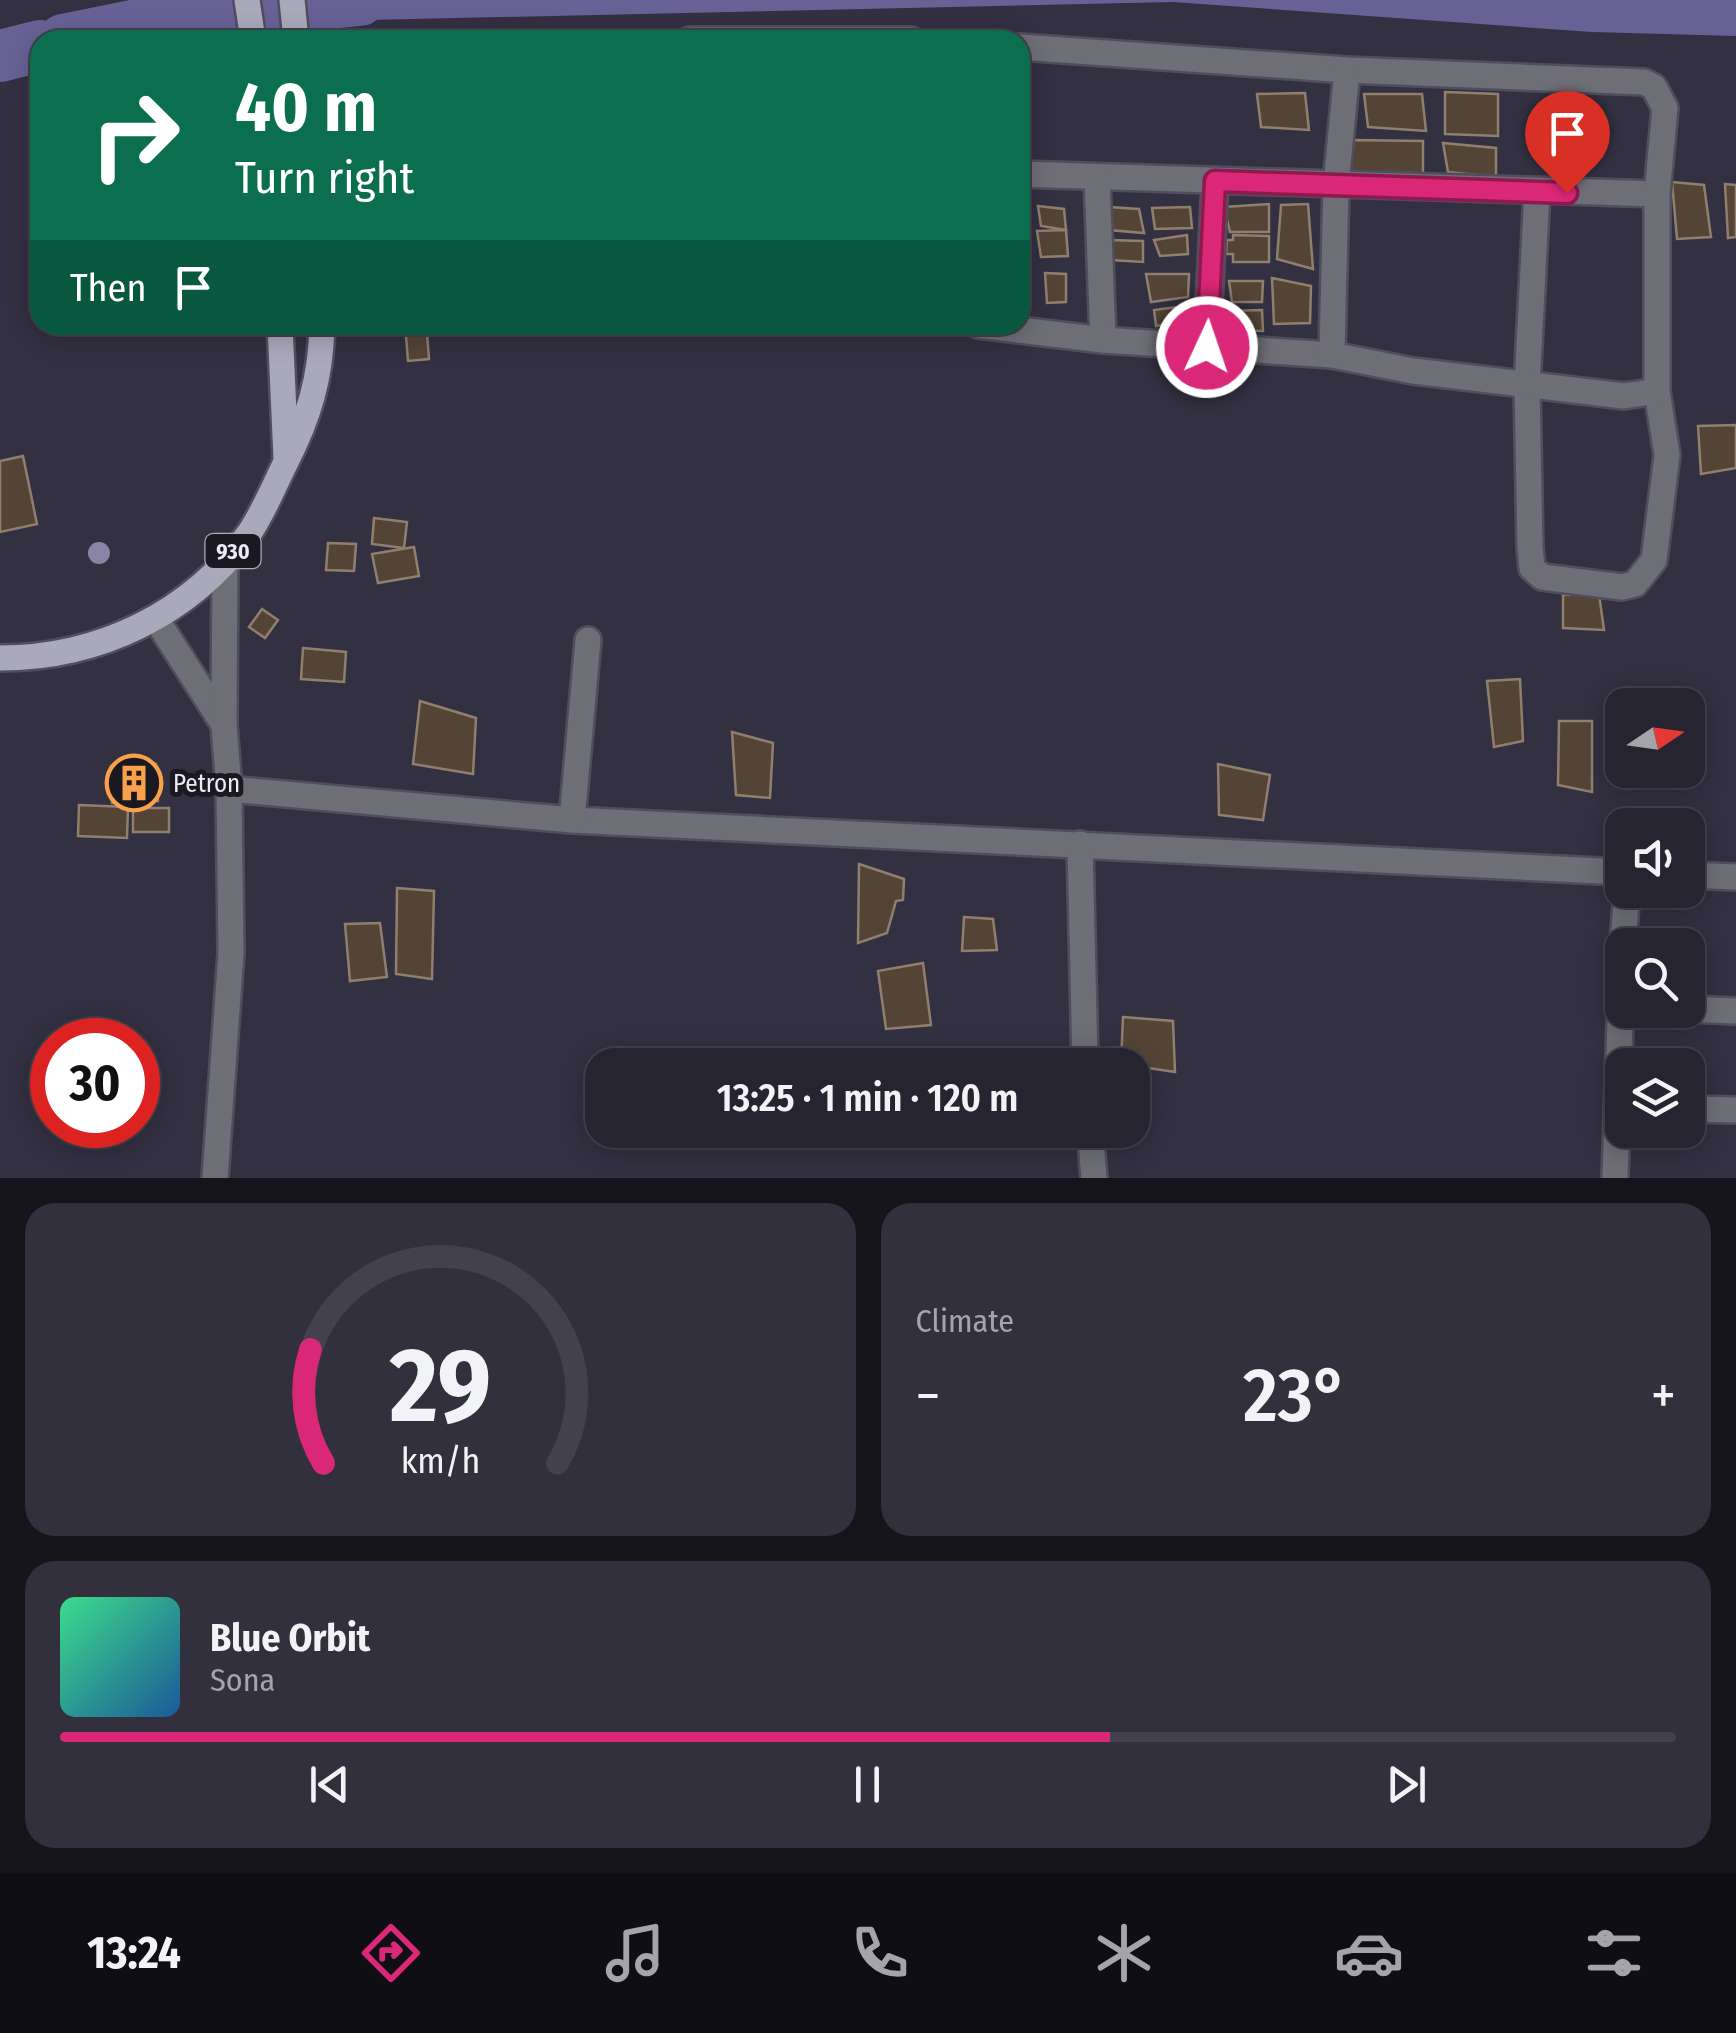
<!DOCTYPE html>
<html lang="en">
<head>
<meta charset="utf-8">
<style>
	body { margin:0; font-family:"Fira Sans Condensed",sans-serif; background:#32303d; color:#f1f3f6; height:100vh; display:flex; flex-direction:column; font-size:38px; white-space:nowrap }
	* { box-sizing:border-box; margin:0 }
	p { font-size:32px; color:#a4a4ab }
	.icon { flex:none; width:55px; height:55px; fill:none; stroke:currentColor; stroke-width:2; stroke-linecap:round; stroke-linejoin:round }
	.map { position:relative; height:1178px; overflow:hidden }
	.drawer { display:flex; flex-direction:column; gap:25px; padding:25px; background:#15141b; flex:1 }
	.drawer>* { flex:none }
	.guide { position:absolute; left:30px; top:30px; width:1000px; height:305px; border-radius:30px; box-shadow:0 5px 25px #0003,0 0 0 2px #42414d; background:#0b6e4f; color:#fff; overflow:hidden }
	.needle { width:65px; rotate:77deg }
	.tools { position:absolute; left:1605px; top:688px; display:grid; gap:20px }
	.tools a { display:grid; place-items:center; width:100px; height:100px; border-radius:20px; background:#262431; box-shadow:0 5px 25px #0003,0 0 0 2px #42414d; font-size:50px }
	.speed { position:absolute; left:30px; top:1018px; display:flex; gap:20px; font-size:50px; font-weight:700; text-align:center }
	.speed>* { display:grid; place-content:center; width:130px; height:130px; border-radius:50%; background:#262431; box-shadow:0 5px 25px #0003,0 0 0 2px #42414d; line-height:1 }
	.speed .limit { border:15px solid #d22; background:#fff; color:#111 }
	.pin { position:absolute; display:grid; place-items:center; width:85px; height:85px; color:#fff; margin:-102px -42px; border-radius:50% 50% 50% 0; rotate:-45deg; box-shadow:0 0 10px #0007 }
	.pin .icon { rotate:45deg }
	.me { position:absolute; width:110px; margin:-55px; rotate:3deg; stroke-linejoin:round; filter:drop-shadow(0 0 8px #0008) }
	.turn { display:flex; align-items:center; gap:35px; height:210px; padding:0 40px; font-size:45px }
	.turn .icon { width:130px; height:130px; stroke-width:2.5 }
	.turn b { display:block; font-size:70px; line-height:85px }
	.then { display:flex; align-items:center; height:95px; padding:0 40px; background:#0003; gap:20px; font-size:38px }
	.big { font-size:75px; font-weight:600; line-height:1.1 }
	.drawer .card { flex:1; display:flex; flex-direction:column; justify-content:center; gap:15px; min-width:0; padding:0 35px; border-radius:30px; background:#32303d }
	.drawer .dial { align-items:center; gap:0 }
	.dial svg { height:260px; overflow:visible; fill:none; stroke:#42414d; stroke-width:7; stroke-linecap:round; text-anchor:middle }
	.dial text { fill:#f1f3f6; stroke:none }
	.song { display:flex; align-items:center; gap:30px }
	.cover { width:120px; height:120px; border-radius:15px; background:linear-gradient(135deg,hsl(150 70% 55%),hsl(210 70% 35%)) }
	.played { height:10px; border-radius:5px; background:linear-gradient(90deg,#db2777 65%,#42414d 65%) }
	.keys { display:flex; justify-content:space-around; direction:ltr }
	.heat { display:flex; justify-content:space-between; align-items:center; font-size:55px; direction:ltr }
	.drawer .tiles { flex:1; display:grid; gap:25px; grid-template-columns:1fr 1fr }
	.card:last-child { grid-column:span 2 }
	.trip { position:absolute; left:585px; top:1048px; width:565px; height:100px; border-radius:30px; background:#262431; box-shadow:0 5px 25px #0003,0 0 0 2px #42414d; font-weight:600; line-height:100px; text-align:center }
	.tab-bar { display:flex; height:160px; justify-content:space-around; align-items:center; background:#0f0e14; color:#a4a4ab }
	.tab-bar .icon { width:70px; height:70px }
	.tab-bar .current { color:#db2777 }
	.tab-bar b { font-size:45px; color:#f1f3f6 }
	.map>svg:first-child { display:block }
	.water { fill:#686195 }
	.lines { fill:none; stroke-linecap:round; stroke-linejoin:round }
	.river { stroke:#686195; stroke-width:52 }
	.building { fill:#544436; stroke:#907e6f; stroke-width:2.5 }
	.minor-casing { stroke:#504e5e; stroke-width:30 }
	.primary-casing { stroke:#504e5e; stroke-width:30 }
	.minor { stroke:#6e6e77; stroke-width:25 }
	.primary { stroke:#aaa8bb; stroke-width:25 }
	.tree { fill:#8884a6 }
	.route-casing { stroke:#8e194d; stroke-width:25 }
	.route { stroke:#db2777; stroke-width:18 }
	.labels { text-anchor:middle; stroke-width:10; stroke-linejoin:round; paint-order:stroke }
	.shield { fill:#1a1921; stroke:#adacb7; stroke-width:2.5 }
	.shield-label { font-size:22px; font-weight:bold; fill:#ecebf7 }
	.poi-label { font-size:25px; fill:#ecebf7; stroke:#1a1921; text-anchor:start }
</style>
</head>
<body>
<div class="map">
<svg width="1736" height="1178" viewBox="0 0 1736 1178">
	<rect width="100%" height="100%" fill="#323041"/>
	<path class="water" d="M320 0H1736V36L1592 32 1173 2 324 21Z"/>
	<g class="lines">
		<g class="river">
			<path d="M63 40 162 20 360 0"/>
			<path d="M0 56 40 46"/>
		</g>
	</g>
	<g class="building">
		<path d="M1445 92 1498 94V136L1445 134Z"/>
		<path d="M1305 93 1309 130 1261 127 1257 94Z"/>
		<path d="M1364 94H1422L1426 131 1368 127Z"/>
		<path d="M1351 140 1423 141V173L1349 177Z"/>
		<path d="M1443 143 1496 148V177L1448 172Z"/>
		<path d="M1672 182 1704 185 1711 237 1677 239Z"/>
		<path d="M1725 184 1736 185V237L1728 238Z"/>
		<path d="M1269 204V232H1230L1224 207Z"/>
		<path d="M1308 204 1313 269 1277 259 1281 205Z"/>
		<path d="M1038 206 1064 209 1066 230 1041 226Z"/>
		<path d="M1109 207 1139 209 1144 233 1109 230Z"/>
		<path d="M1190 207 1192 228 1155 229 1152 208Z"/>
		<path d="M1066 230 1068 256 1041 257 1037 231Z"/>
		<path d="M1187 235 1188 254 1160 256 1154 240Z"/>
		<path d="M1233 235 1269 236V262H1233V254H1226L1227 240H1233Z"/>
		<path d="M1109 240 1143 241V262L1110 260Z"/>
		<path d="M1045 273 1066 274V302L1047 303Z"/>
		<path d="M1146 274H1189L1188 297 1151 302Z"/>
		<path d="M1272 278 1311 286 1310 323 1274 324Z"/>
		<path d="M1229 281H1263L1262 302H1232Z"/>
		<path d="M1185 306 1180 322 1156 326 1154 310Z"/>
		<path d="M1262 310 1263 331 1229 330 1228 311Z"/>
		<path d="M427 333 429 359 408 361 406 336Z"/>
		<path d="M1217 367 1242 370 1240 384 1216 381Z"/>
		<path d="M1736 425V468L1701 474 1698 426Z"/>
		<path d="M23 456 37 524 0 532V461Z"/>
		<path d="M374 518 407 522 404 548 372 544Z"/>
		<path d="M328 543 356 544 354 571 326 570Z"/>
		<path d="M414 547 419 576 378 583 372 554Z"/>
		<path d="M1599 594 1604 630 1563 628V595Z"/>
		<path d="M262 609 278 620 265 638 249 627Z"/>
		<path d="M303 648 346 652 344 682 301 679Z"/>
		<path d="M1520 679 1523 741 1494 747 1487 681Z"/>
		<path d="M420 701 476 718 473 774 413 764Z"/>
		<path d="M1559 721H1592V792L1558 785Z"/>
		<path d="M732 732 773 743 770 798 736 795Z"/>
		<path d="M156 764 158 801 112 803 111 766Z"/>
		<path d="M1218 764 1270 775 1263 820 1219 815Z"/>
		<path d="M79 805 128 807 127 838 78 836Z"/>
		<rect x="133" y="808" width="36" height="24"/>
		<path d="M859 864 904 879 903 900 896 901 887 933 858 943Z"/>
		<path d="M397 888 434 891 432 979 396 974Z"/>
		<path d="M964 917 993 919 997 950 962 951Z"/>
		<path d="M380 923 387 977 350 981 345 924Z"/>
		<path d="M923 963 931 1025 886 1029 878 971Z"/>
		<path d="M1123 1017 1173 1021 1175 1072 1121 1064Z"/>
	</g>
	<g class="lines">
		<g class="minor-casing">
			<g id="minor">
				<path d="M690 40H911"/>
				<path d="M1020 174 1657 194"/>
				<path d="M1097 177 1103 340"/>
				<path d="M1537 192 1527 386 1530 548 1532 568 1542 577 1622 587 1635 584 1654 560 1667 455 1657 391"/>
				<path d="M978 325 1103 340 1332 355 1413 371 1624 396 1657 391V194L1665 108 1654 87 1644 82 1347 70 1020 47"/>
				<path d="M1207 347 1215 181"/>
				<path d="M1332 355 1336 185 1347 70"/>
				<path d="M156 619 224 725"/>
				<path d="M229 789 572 820 1622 872"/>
				<path d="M572 820 588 640"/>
				<path d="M1080 844 1085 1065"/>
				<path d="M1688 875 1736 877"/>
				<path d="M1623 945 1627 890"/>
				<path d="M1688 1009 1736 1011"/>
				<path d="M1688 1109 1736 1110"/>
				<path d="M1090 1130 1094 1178"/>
				<path d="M215 1178 231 953 229 789 224 725 225 560"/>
				<path d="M1615 1178 1622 961"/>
			</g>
		</g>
		<g class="primary-casing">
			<g id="primary">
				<path d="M247 0 253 40"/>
				<path d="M292 0 296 40"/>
				<path d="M280 325 286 458"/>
				<path d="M0 658C99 658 191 614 250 532 264 511 274 486 285 464 309 417 321 378 322 325"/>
			</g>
		</g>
		<use href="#minor" class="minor"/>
		<use href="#primary" class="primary"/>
	</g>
	<circle class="tree" cx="99" cy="553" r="11"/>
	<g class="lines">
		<g class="route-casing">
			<path id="route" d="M1207 347 1215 181 1567 193"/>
		</g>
		<use href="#route" class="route"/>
	</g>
	<defs>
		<g id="building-ring" transform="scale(2.875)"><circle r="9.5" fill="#1a1921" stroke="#f8a14a" stroke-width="1.5"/><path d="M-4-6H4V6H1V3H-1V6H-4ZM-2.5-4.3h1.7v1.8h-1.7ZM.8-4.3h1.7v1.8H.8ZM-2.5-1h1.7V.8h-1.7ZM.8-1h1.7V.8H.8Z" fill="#f8a14a"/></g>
	</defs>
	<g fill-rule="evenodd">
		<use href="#building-ring" x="134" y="783"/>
	</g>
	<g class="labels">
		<rect class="shield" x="205.5" y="534" width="55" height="34" rx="8"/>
		<g class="shield-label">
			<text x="233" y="559">930</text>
		</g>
		<g class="poi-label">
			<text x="173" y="792">Petron</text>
		</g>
	</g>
</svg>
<div class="tools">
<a><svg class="needle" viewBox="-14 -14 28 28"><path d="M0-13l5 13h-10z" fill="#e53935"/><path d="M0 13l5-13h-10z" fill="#a4a4ab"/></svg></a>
<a><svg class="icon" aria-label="sound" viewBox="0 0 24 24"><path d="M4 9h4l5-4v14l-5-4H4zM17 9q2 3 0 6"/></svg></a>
<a><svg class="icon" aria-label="search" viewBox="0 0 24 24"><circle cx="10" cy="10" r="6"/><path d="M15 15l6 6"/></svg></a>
<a><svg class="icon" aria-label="layers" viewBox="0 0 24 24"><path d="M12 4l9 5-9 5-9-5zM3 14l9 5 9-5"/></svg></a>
</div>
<div class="speed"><div class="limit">30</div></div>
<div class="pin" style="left:1567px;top:193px;background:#d93025"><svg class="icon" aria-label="arrive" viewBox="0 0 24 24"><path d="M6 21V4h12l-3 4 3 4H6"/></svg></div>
<svg class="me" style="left:1207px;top:347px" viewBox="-20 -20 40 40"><circle r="17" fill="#db2777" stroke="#fff" stroke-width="3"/><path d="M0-11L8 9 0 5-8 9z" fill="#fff"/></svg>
<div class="trip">13:25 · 1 min · 120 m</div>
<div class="guide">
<div class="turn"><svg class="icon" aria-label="right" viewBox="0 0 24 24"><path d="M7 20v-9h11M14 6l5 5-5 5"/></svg><div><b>40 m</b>Turn right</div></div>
<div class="then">Then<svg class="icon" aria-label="arrive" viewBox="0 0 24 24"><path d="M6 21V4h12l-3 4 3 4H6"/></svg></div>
</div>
</div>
<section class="drawer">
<div class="tiles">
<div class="card dial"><svg viewBox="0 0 100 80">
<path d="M14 69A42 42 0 1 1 86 69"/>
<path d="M14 69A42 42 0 0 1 10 34" stroke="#db2777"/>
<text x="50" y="56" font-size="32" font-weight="700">29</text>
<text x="50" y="72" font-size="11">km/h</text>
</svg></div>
<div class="card"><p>Climate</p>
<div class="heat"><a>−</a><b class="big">23°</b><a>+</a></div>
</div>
<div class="card">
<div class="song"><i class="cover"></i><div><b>Blue Orbit</b><p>Sona</p></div></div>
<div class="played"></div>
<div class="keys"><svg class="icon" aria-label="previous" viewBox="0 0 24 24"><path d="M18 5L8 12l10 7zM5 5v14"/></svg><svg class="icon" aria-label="pause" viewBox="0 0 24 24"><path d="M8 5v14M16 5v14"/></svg><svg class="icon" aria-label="next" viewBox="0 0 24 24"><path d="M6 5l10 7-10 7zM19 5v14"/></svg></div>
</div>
</div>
</section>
<nav class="tab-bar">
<b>13:24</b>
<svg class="icon current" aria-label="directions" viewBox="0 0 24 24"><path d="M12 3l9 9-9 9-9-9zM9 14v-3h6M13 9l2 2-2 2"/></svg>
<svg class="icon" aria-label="music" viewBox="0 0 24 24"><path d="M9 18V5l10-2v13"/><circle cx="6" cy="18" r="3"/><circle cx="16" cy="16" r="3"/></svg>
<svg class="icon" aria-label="phone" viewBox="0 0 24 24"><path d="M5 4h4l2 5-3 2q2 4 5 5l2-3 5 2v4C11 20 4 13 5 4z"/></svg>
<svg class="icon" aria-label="climate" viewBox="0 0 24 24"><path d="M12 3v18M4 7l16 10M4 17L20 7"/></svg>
<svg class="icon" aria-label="car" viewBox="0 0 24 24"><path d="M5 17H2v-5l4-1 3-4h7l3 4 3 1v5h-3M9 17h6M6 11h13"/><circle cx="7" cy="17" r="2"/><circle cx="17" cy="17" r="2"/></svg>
<svg class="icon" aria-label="filters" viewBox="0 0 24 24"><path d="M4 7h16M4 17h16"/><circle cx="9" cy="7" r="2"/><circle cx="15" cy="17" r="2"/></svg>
</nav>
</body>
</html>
